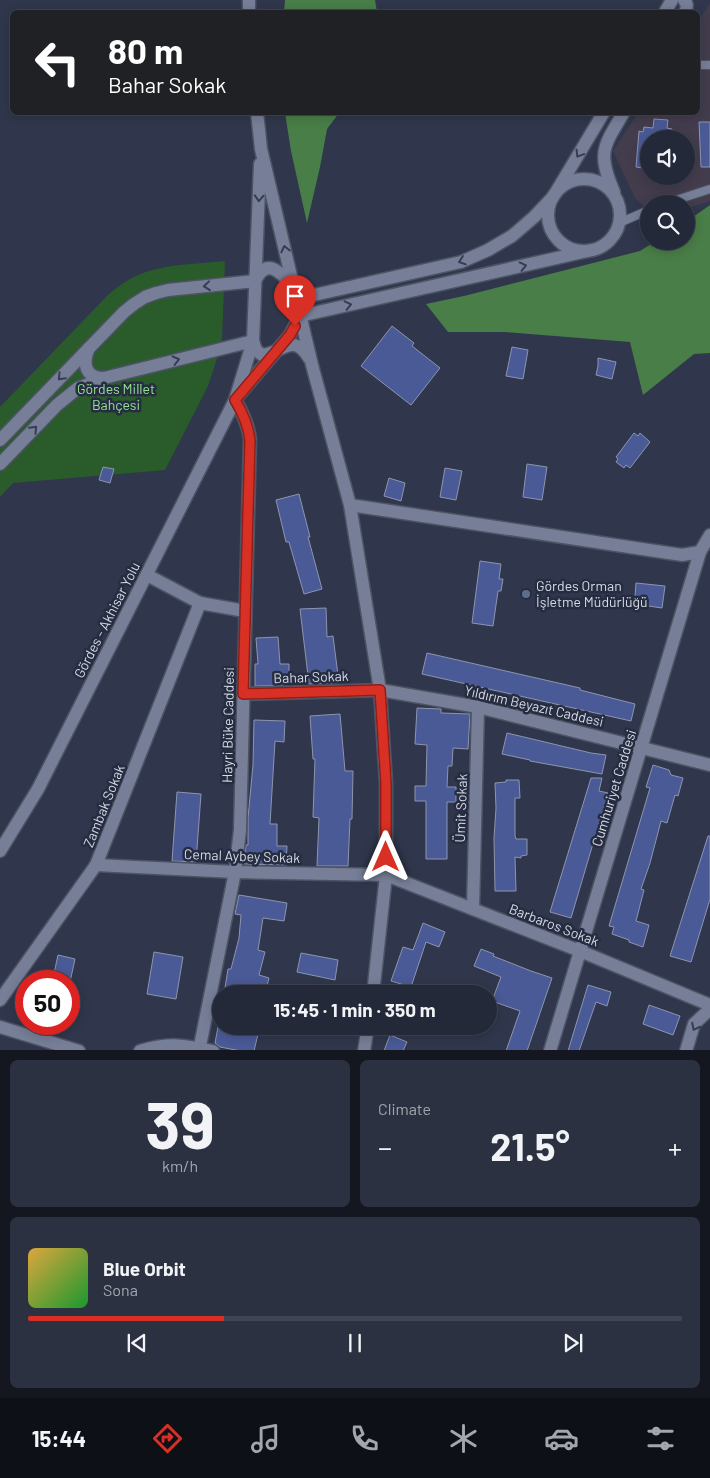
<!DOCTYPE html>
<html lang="en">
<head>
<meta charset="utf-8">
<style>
	body { margin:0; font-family:Barlow,sans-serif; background:#2c3141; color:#f1f3f6; height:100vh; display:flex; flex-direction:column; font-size:19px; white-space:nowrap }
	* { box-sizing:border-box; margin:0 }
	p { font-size:16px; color:#a3a6ae }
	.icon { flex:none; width:28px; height:28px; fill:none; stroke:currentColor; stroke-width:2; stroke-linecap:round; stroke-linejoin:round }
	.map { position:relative; height:1050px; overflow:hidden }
	.side { display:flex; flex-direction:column; gap:10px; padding:10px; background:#14171f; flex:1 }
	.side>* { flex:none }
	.top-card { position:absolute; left:10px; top:10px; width:690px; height:105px; border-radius:8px; box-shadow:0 2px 12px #0003,0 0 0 1px #414553; background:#202124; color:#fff; overflow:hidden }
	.controls { position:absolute; left:640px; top:130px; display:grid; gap:10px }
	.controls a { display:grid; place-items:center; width:55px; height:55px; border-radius:50%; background:#242939; box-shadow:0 2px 12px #0003,0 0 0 1px #414553; font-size:25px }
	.speed { position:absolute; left:15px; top:970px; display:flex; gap:10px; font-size:25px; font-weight:700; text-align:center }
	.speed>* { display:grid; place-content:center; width:65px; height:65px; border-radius:50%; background:#242939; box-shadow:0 2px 12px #0003,0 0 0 1px #414553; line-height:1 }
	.speed .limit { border:8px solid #d22; background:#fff; color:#111 }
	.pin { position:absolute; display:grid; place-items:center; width:42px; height:42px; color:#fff; margin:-51px -21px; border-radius:50% 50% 50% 0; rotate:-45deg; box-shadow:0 0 5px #0007 }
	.pin .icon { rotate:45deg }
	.me { position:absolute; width:55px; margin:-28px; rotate:0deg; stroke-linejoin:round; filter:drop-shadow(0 0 4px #0008) }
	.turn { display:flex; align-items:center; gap:18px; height:105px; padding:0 15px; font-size:22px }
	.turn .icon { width:65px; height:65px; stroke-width:2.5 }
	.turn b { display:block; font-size:35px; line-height:42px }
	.big { font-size:38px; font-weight:700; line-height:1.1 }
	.side .card { flex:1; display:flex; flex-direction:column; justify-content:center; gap:8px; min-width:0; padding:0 18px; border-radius:8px; background:#2c3141 }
	.side .dial { align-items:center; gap:0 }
	.dial b { font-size:65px; line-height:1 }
	.song { display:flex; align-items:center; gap:15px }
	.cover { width:60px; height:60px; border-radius:8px; background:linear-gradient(135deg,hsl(40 70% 55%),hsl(130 70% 35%)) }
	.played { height:5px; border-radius:2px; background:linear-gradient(90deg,#d93025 30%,#414553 30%) }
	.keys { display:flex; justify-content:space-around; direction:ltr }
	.heat { display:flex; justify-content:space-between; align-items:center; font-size:28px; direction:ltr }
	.side .tiles { flex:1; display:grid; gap:10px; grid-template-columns:1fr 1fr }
	.card:last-child { grid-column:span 2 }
	.trip { position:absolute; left:212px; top:985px; width:285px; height:50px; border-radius:25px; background:#242939; box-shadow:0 2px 12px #0003,0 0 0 1px #414553; font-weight:700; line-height:50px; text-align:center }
	.tab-bar { display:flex; height:80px; justify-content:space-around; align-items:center; background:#0e1017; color:#a3a6ae }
	.tab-bar .icon { width:35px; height:35px }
	.tab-bar .current { color:#d93025 }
	.tab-bar b { font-size:22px; color:#f1f3f6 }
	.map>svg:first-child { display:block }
	.medical { fill:#433c4d; fill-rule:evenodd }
	.green { fill:#2a5b2b }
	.forest { fill:#497e48 }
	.building { fill:#4a5a97; stroke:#8d95ae }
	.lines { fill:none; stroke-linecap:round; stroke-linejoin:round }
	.service-casing { stroke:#4d5364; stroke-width:10 }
	.minor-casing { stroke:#4d5364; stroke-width:15 }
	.secondary-casing { stroke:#4d5364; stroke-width:15 }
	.service { stroke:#777f98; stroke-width:8 }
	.minor { stroke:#777f98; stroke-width:12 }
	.secondary { stroke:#777f98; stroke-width:12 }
	.oneway { stroke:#363d52 }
	.route-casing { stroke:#8d1f18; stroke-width:12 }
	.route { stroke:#d93025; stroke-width:9 }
	.service-dot { fill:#5c6f8a; stroke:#262d41; stroke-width:2 }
	.labels { text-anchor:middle; stroke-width:5; stroke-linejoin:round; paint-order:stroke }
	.park-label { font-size:14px; fill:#94e193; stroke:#262d41 }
	.poi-label { font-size:14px; fill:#d5dae7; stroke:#262d41; text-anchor:start }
	.street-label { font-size:14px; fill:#d5dae7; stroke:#262d41 }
</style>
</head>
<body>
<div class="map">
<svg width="710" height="1051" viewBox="0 0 710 1051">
	<rect width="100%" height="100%" fill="#30374c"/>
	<path class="medical" d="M710 3V201L686 209V204H649V211L635 198 613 151 638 113 698 112V22ZM649 139H686V176H649Z"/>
	<path class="green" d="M225 261 222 339 217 358 208 386 165 470 13 483 0 497V407L108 295C116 288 124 282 134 277 159 264 197 264 225 261Z"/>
	<g class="forest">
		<path d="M285 0H375L377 12H284Z"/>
		<path d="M285 113H339L327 129 320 167 307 223 291 151Z"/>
		<path d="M710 205V353L694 354 643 395 630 342 505 332H448L426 304 464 296 640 251 656 241H686V222Z"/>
	</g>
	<g class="building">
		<path d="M654 119 668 120 667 128 672 129 671 139H649V169L636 167 639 131 643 132 644 127 653 128Z"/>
		<path d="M699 122H710V167H701Z"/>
		<path d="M392 326 414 343 412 346 440 368 411 405 361 366Z"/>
		<path d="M512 347 528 350 523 379 506 376Z"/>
		<path d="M598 358 616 362 612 379 596 375 598 366Z"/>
		<path d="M634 433 638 436 640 433 650 442 630 468 626 465 624 468 616 462 618 459 616 457Z"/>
		<path d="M527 464 547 467 542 500 523 497Z"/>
		<path d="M103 467 114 469 110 483 99 480Z"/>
		<path d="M445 468 462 471 456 500 440 497Z"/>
		<path d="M389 478 405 483 401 501 384 496Z"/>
		<path d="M299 494 310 537H308L322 589 304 594 289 542H286L276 500Z"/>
		<path d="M480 561 501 564 499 579H503L501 591H498L493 626 472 623Z"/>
		<path d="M636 583 665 586 662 608 642 605 643 597 635 596Z"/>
		<path d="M326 608 327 637 333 636 339 683 309 684 300 609Z"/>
		<path d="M278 637 280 664H289V685L255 686V664H258L256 638Z"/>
		<path d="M427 653 580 688V690L635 704 631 721 422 674Z"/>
		<path d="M417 708 441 709V713L470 714 468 749 453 748 452 766H448L447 787H456V802H447V859H426V801H415V786H426L427 745 415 744Z"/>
		<path d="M340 714 345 771H353L352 819H350L348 866H317L319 818 313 817 315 759H313L310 716Z"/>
		<path d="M254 720 285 721 284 742 275 741 270 824H277V846H287L286 865 244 864 246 845H248V818L253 765Z"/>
		<path d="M507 733 591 753 606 755 602 774 530 761V760L502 754Z"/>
		<path d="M653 765 669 770 671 775 683 778 678 796 675 795 667 823 661 821 650 863 641 889 644 890 636 921 649 925 643 947 629 942V940L612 934 614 927 609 926 650 788 646 787Z"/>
		<path d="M591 778H602L599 791 608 793 571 918 550 912Z"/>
		<path d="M506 780H519L520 798H515V836L516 839H527V855L521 856V858L515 857 516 891H495L494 838 496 808 495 783 506 782Z"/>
		<path d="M177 792 201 794 196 862 172 861Z"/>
		<path d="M708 836H710V899L691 962 670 956Z"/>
		<path d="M239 895 287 903 284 921 263 918 258 950 265 952 259 975 269 978 265 994H224L228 969H231L239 938 241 915 235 914Z"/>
		<path d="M423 923 445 932 439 947 426 942 411 987 391 981 403 947 413 950Z"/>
		<path d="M481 949 494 954 493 956 531 971 552 978 527 1051H506L520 1011 492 1001 501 977 474 966Z"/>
		<path d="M154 952 183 957 176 999 147 994Z"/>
		<path d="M301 953 338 960 335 980 297 972Z"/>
		<path d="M58 955 75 959 70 982 53 978Z"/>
		<path d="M588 985 611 992 607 1006 596 1002 579 1051H568Z"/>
		<path d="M649 1005 680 1016 673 1035 643 1024Z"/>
		<path d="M218 1027 258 1034 254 1051H241L220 1047 215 1043Z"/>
		<path d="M390 1035 407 1042 403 1051H384Z"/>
	</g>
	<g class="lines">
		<g class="service-casing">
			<g id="service">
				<path d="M698 65H710"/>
				<path d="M664 204 710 189"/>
				<path d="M619 223 649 210"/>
			</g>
		</g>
		<g class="minor-casing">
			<g id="minor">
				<path d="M684 0C688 4 687 8 685 12"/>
				<path d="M665 12 672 0"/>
				<circle cx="584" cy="215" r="36"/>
				<path d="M614 192C597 153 603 147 624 112"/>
				<path d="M296 299 461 262 488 250 512 236 534 217 553 197 604 112"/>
				<path d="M300 316 592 250"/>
				<path d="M89 348C82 363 85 378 104 378"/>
				<path d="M0 440 124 312 134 304 145 297 156 293 168 290 255 281"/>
				<path d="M0 464 57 405 78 388 104 378 253 341"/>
				<path d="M350 505 682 555 700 552"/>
				<path d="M147 575 200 603 245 611"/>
				<path d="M243 694 380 690 478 707 710 765"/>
				<path d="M96 865 235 872 386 875 580 951 710 1005"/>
				<path d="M473 909 478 707"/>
				<path d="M0 1000 96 865 200 603"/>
				<path d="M0 1027 79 1051"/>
				<path d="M140 1051C169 1042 185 1045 213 1051"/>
				<path d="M199 1051 235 872 240 830 250 439C248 424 243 413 235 400"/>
				<path d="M550 1051 700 552 710 535"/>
				<path d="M686 1051 694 1024 710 1009"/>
			</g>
		</g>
		<g class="secondary-casing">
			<g id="secondary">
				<path d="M249 12V0"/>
				<path d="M257 112 261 149 312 365 350 505 380 690 386 783V875L373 994"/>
				<path d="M255 281C267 256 281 273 293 286"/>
				<path d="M253 341 256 350 262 355C281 354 293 331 309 358"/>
				<path d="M238 396 290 335 300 316"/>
				<path d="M0 851 38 789 235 400 253 341 260 164"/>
				<path d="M364 1051 368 1026"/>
			</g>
		</g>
		<use href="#service" class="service"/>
		<use href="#minor" class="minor"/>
		<use href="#secondary" class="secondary"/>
	</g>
	<defs><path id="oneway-chevron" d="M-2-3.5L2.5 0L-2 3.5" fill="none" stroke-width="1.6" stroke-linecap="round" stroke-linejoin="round" transform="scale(1.25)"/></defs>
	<g class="oneway">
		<use href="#oneway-chevron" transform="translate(579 154) rotate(121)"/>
		<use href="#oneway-chevron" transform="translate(259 198) rotate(93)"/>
		<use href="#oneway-chevron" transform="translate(285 249) rotate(-103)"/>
		<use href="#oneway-chevron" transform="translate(462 261) rotate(161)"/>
		<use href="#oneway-chevron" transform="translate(523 266) rotate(-13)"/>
		<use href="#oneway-chevron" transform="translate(207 286) rotate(174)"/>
		<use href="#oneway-chevron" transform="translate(348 305) rotate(-13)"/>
		<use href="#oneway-chevron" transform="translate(176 360) rotate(-14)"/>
		<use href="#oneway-chevron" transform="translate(61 377) rotate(134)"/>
		<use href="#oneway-chevron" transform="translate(34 429) rotate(-46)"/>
		<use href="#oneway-chevron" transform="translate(695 1027) rotate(117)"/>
	</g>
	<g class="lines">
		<g class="route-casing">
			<path id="route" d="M295 326 290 335 235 400C243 413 248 424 250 440L243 694 380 690 386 783V857"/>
		</g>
		<use href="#route" class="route"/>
	</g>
	<circle class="service-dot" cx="526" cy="594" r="5"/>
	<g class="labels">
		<g class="park-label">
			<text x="116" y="394">Gördes Millet<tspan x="116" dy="16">Bahçesi</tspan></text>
		</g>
		<g class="poi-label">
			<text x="536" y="591">Gördes Orman<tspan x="536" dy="16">İşletme Müdürlüğü</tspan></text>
		</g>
		<g class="street-label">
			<text transform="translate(107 620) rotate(-63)" y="5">Gördes - Akhisar Yolu</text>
			<text transform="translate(311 677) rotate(-2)" y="5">Bahar Sokak</text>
			<text transform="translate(534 706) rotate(13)" y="5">Yıldırım Beyazıt Caddesi</text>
			<text transform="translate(228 725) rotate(-89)" y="5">Hayri Büke Caddesi</text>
			<text transform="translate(614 788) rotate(-73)" y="5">Cumhuriyet Caddesi</text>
			<text transform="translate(104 806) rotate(-68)" y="5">Zambak Sokak</text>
			<text transform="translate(461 808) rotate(-88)" y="5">Ümit Sokak</text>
			<text transform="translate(242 856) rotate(2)" y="5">Cemal Aybey Sokak</text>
			<text transform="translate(554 925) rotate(21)" y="5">Barbaros Sokak</text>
		</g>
	</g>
</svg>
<div class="controls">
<a><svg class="icon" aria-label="sound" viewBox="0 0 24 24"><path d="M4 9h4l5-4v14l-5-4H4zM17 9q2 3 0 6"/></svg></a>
<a><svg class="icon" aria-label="search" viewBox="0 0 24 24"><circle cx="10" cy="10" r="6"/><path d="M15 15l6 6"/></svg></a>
</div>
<div class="speed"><div class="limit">50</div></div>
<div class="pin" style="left:295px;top:326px;background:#d93025"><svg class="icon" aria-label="arrive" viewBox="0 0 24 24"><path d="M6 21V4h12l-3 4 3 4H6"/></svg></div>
<svg class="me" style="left:386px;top:857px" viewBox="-20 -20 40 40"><path d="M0-17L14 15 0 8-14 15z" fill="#d93025" stroke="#fff" stroke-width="4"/></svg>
<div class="trip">15:45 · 1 min · 350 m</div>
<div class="top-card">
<div class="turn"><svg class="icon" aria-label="left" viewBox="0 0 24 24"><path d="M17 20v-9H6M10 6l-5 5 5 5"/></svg><div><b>80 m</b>Bahar Sokak</div></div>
</div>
</div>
<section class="side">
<div class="tiles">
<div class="card dial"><b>39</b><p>km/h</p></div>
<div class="card"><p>Climate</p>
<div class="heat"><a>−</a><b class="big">21.5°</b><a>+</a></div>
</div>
<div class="card">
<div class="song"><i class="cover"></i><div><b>Blue Orbit</b><p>Sona</p></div></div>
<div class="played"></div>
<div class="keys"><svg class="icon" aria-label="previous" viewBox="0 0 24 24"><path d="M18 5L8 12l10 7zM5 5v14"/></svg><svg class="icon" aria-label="pause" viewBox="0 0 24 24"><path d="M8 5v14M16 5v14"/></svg><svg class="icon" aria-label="next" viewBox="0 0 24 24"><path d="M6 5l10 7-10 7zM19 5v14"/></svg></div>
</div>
</div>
</section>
<nav class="tab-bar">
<b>15:44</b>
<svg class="icon current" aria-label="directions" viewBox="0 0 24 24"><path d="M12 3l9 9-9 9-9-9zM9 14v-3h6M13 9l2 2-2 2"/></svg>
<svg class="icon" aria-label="music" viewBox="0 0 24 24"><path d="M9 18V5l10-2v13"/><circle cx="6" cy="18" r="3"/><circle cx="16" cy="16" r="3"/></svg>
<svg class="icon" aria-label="phone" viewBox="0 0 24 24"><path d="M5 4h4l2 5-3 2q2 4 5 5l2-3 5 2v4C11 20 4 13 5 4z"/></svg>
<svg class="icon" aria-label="climate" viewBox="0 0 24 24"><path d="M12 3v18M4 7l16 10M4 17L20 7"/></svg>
<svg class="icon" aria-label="car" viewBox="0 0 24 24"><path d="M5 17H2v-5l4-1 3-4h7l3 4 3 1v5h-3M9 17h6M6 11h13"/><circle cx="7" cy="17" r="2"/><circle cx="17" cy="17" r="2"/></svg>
<svg class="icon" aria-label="filters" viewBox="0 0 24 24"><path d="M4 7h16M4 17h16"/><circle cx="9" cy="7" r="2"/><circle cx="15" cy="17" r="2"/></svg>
</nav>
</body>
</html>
